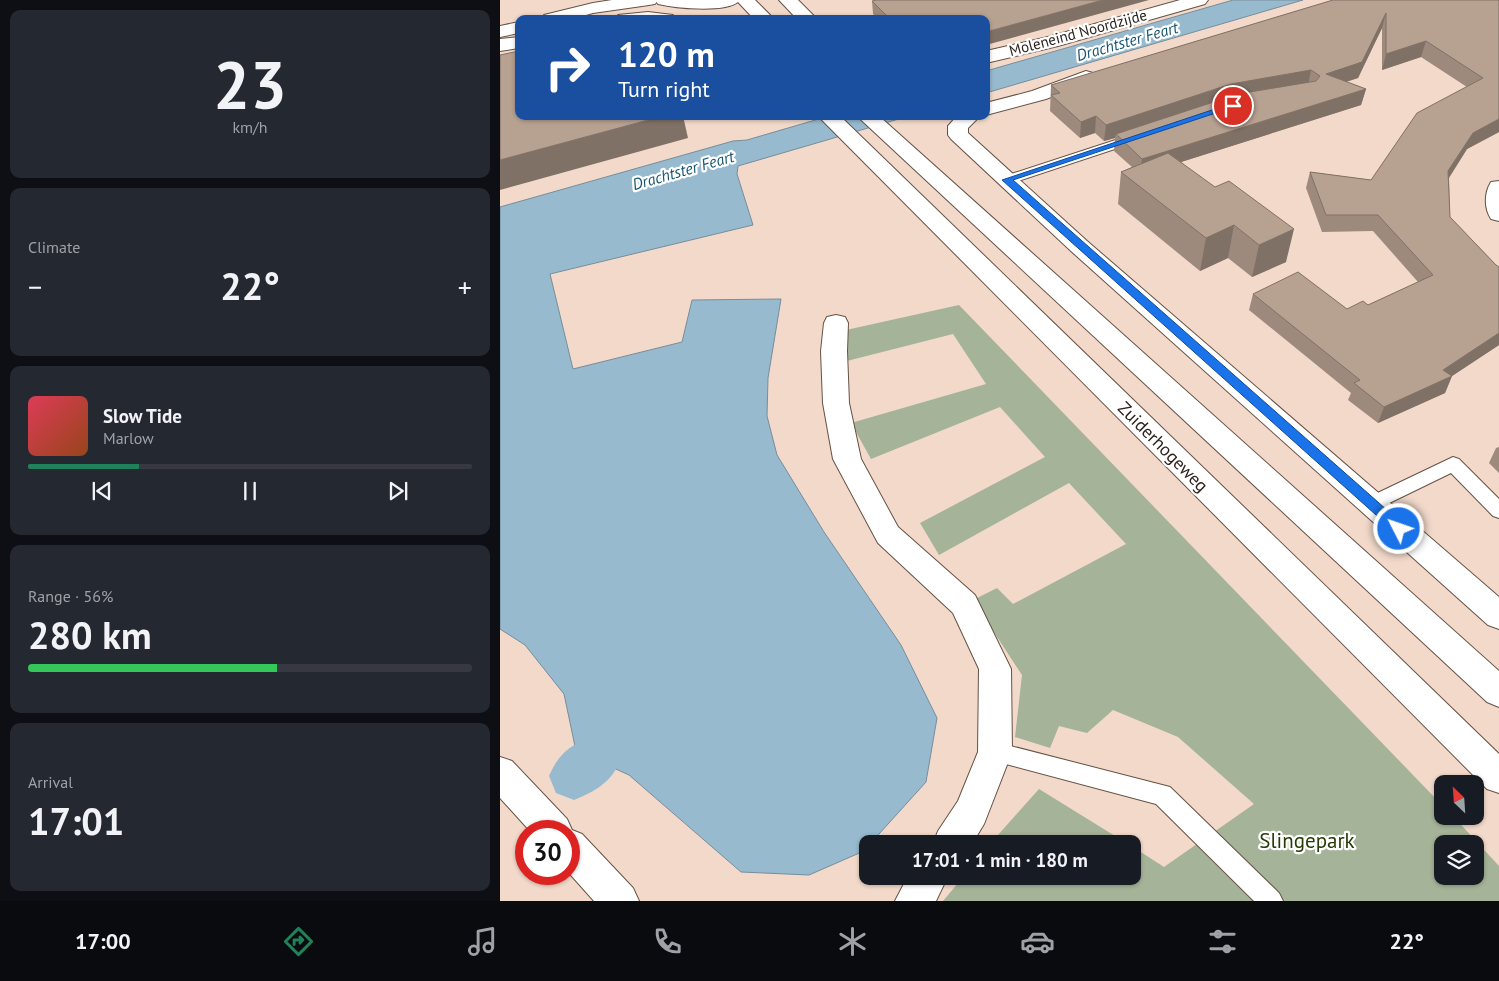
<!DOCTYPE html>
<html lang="en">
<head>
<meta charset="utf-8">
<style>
	body { margin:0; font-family:"PT Sans",sans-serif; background:#242831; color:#f1f3f6; height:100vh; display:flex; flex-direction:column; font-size:19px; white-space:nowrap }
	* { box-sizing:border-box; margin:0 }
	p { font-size:16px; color:#9ea1a6 }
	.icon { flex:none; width:28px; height:28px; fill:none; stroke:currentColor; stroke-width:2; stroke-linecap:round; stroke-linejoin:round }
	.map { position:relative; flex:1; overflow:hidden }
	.sheet { display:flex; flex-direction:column; gap:10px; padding:10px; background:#0d0f14; width:500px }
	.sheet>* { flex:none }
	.banner { position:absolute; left:15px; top:15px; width:475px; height:105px; border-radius:10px; box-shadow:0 1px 4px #0004; background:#1a4fa0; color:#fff; overflow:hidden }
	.needle { width:32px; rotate:335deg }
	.tools { position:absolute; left:934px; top:775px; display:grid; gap:10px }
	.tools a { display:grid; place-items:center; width:50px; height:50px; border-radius:10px; background:#171b24; box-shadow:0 1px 4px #0004; font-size:25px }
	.speed { position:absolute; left:15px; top:820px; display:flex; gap:10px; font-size:25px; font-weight:700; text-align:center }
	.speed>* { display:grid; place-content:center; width:65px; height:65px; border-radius:50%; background:#171b24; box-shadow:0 1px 4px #0004; line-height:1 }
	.speed .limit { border:8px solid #d22; background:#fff; color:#111 }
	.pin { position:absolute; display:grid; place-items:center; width:42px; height:42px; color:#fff; margin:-21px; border:2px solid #fff; border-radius:50%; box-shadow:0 1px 5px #0007 }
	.me { position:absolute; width:55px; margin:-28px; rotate:311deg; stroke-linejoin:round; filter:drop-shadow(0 0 4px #0008) }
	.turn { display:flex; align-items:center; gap:18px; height:105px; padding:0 20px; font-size:22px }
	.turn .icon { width:65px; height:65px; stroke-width:2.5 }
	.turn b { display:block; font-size:35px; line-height:42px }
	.big { font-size:38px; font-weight:700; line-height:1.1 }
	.sheet .tile { flex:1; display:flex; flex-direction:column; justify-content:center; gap:8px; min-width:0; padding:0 18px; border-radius:10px; background:#242831 }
	.sheet .dial { align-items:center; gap:0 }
	.dial b { font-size:65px; line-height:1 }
	.song { display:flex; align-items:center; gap:15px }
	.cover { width:60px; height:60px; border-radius:8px; background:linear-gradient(135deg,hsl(350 70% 55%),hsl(20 70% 35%)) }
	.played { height:5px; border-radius:2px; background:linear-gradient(90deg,#20825b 25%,#363941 25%) }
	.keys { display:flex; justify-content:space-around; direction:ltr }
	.heat { display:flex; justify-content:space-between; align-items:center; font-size:28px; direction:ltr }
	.charge { height:8px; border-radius:4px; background:linear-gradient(90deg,#34c759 56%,#363941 0) }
	.trip { position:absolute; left:359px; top:835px; width:282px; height:50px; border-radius:10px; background:#171b24; box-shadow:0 1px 4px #0004; font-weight:700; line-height:50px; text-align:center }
	.tabs { display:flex; height:80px; justify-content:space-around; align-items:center; background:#090b0e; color:#9ea1a6 }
	.tabs .icon { width:35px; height:35px }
	.tabs .on { color:#20825b }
	.tabs b { font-size:22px; color:#f1f3f6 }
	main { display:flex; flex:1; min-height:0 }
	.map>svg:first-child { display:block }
	.green { fill:#a5b398; fill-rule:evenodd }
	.water { fill:#97bacf; stroke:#778d9a }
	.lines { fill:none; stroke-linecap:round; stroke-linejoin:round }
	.canal { fill:#97bacf; fill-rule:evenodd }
	.service-casing { stroke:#665245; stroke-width:2 }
	.minor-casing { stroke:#665245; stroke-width:2 }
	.primary-casing { stroke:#665245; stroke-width:2 }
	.service { fill:#fff; fill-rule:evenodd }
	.minor { fill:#fff; fill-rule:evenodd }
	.primary { fill:#fff; fill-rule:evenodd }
	.wall { fill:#9d8a7d }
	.shaded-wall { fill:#807166 }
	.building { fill:#b7a191; stroke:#807166 }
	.route { fill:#1a73e8; stroke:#114b97 }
	.labels { text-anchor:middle; stroke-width:4.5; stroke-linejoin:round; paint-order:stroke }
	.far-street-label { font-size:15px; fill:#2c231e; stroke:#fff }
	.far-water-label { font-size:16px; font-style:italic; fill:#165472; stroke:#fff }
	.street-label { font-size:18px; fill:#2c231e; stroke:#fff }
	.near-park-label { font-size:21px; fill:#263b06; stroke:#fff }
</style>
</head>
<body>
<main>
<section class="sheet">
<div class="tile dial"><b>23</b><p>km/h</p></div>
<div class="tile"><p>Climate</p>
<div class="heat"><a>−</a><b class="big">22°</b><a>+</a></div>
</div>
<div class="tile">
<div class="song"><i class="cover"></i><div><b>Slow Tide</b><p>Marlow</p></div></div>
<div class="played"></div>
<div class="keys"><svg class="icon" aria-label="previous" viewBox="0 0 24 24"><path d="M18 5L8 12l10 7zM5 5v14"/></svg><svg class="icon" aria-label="pause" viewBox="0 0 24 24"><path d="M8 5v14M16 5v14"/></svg><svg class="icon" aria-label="next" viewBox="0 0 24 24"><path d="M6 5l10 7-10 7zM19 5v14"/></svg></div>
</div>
<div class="tile"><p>Range · 56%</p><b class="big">280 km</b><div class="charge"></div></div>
<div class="tile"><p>Arrival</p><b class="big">17:01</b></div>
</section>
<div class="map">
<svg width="999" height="901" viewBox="0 0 999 901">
	<rect width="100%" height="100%" fill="#f2d9ca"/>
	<g class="green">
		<path d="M459 305 941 804 942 816H953L999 866V901H443L464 876H632L633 847 664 867 754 804 678 737 613 710 587 733 559 726 550 748 515 737 522 675 473 600 497 588 513 604 626 544 569 483 439 555 420 523 545 457 500 407 371 459 351 423 486 384 453 334 343 362 346 330ZM942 844H975V876H942Z"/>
		<path d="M539 789 628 844H490Z"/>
	</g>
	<g class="water">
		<path d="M733 0H803L486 93V71Z"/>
		<path d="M329 116H409L238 166 237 174 253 225 50 274 73 369 182 342 192 300 281 299 268 378 267 416 277 455 324 532 401 645 437 718 426 782 370 844H368L364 851 309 875 241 872 129 775 76 751 64 694 25 645 0 629V207L233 141 247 140Z"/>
	</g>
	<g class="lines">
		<path class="canal" d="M97 735 115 742 122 758C111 782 98 790 74 800L56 793 49 776C60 751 72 744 97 735Z"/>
		<g class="service-casing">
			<g id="service">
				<path d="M637 133 642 134 644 137 642 140 512 183 507 184 500 180 502 177Z"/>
				<path d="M953 457 959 459 999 499V518L993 516 951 473 877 509 871 511 865 509 862 504 865 499Z"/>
				<path d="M495 742 670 787 779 893 783 901H754L656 804 487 759 484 752 487 745Z"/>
			</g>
		</g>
		<g class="minor-casing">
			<g id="minor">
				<path d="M112 0H158L155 4 149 5 93 13 72 19H41L44 15 93 3Z"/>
				<path d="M279 0H298L317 19H297Z"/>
				<path d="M680 0H708L705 4 558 46 486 63V51L548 37Z"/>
				<path d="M19 22V33L0 37V26Z"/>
				<path d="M586 71 593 73 596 77 593 81 546 99 486 115V103L532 91Z"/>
				<path d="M457 116H480L468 128V133L587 241 999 597V629L988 625 571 251 451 139 448 135V126Z"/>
				<path d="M999 181V221L991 219C984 208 984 193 991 182Z"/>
				<path d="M336 315 345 317 348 323 347 351 349 403 361 459 398 527 475 595 511 669 512 752 484 824 472 844H433L438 831 458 801 478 752 479 669 453 613 378 543 333 459 323 403 321 351 324 323 327 317Z"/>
				<path d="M0 757 12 761 67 819 72 830 82 834 133 888 139 901H94L69 873V831H30L0 798Z"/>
				<path d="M408 876H448L436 901H395Z"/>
			</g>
		</g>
		<g class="primary-casing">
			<g id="primary">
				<path d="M155 0H255L274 19H254L238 2C224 13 175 8 158 4Z"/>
				<path d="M148 12 173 15 176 19H115L118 15Z"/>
				<path d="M19 37V48L0 51V39Z"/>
				<path d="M318 116H340L999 754V793L987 789Z"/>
				<path d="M357 116H379L999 671V707L987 702Z"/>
			</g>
		</g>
		<use href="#service" class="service"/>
		<use href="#minor" class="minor"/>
		<use href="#primary" class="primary"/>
	</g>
	<g class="wall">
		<path d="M833 0H999V132L967 149 949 178 950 217 996 265 999 267V345L952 376 945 393 878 423 848 400 851 393 749 310 753 294 847 309 868 305 918 282 873 231 822 232 806 188 810 172 871 180 967 87 921 57 882 70V28L858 78 846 82 866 89 861 105 681 162 786 262 752 277 728 258 700 271 618 204 621 172 632 167 614 151 615 138 604 141 595 133 580 138 550 111 551 85Z"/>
		<path d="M372 1 510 38 377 18 373 14Z"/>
		<path d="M999 447V473L989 463 996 448Z"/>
	</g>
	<g class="shaded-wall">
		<path d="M603 0H649L486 45V32Z"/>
		<path d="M886 13 882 28 858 78 823 89 826 74Z"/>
		<path d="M926 41 921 57 882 70 886 54Z"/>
		<path d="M811 70 808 86 616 134 615 138 604 141 606 125 731 84Z"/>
		<path d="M866 89 861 105 640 175 642 159Z"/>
		<path d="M163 116H183L188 138 0 190V160Z"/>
		<path d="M596 116 595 133 580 138 581 122Z"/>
		<path d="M999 119V132L967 149 943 187 948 171 973 133Z"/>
		<path d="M734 225 728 258 700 271 706 238Z"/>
		<path d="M794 229 786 262 752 277 759 245Z"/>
		<path d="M999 333V345L952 376 945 393 878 423 884 407 943 370Z"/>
	</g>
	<g class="building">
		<path d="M377 0H603L486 32V19H375L386 15 372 1Z"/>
		<path d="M833 0H999V119L973 133 948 171 950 217 996 265 999 267V333L943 370 952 376 884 407 854 383 860 380 753 294 798 272 847 309 863 301 868 305 933 275 878 215H826L810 172 871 180 917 113 983 78 926 41 886 54V13L862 62 826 74 866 89 642 159 616 134 738 94 816 81 820 76 811 70 731 84 606 125 596 116 581 122 551 95 560 93 551 85Z"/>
		<path d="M19 51V116H163L0 160V55Z"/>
		<path d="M668 153 715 187 729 181 794 229 759 245 734 225 706 238 621 172Z"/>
	</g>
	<path class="route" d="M730 104 737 106 513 180 904 525 905 529 904 532H895L502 180Z"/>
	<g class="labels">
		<g class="far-street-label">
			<text transform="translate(578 33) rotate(-15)" y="5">Moleneind Noordzijde</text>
		</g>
		<g class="far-water-label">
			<text transform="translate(627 41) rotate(-16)" y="6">Drachtster Feart</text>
			<text transform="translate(183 170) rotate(-16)" y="6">Drachtster Feart</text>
		</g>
		<g class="street-label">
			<text transform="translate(663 447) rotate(45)" y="6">Zuiderhogeweg</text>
		</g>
		<g class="near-park-label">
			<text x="807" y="848">Slingepark</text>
		</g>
	</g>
</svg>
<div class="tools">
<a><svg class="needle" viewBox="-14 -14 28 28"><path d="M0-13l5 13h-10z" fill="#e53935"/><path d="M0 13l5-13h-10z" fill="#9ea1a6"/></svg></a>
<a><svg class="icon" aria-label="layers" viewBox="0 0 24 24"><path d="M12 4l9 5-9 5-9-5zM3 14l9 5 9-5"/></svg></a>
</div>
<div class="speed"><div class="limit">30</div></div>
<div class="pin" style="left:733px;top:106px;background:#d93025"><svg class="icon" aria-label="arrive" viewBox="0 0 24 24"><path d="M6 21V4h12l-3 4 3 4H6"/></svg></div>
<svg class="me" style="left:899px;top:529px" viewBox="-20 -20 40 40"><circle r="17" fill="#1a73e8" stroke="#fff" stroke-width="3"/><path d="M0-11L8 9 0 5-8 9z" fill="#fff"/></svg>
<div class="trip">17:01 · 1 min · 180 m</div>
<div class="banner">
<div class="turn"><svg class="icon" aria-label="right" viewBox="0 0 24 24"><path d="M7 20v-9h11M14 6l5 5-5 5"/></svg><div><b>120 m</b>Turn right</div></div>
</div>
</div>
</main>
<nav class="tabs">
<b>17:00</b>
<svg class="icon on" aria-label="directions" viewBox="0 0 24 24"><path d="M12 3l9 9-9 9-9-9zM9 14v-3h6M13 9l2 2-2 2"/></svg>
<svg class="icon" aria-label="music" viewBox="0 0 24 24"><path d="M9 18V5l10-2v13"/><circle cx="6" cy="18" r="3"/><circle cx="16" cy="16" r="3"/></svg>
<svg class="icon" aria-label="phone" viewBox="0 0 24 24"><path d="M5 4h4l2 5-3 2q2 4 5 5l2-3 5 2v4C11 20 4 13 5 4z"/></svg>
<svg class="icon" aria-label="climate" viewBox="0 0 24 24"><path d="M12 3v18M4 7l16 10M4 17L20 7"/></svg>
<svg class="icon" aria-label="car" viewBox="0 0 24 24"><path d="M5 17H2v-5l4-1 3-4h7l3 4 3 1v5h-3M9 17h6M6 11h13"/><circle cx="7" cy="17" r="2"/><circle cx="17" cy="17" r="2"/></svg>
<svg class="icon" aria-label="filters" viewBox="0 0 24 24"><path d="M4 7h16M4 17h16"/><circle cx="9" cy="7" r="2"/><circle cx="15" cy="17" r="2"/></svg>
<b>22°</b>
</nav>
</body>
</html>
